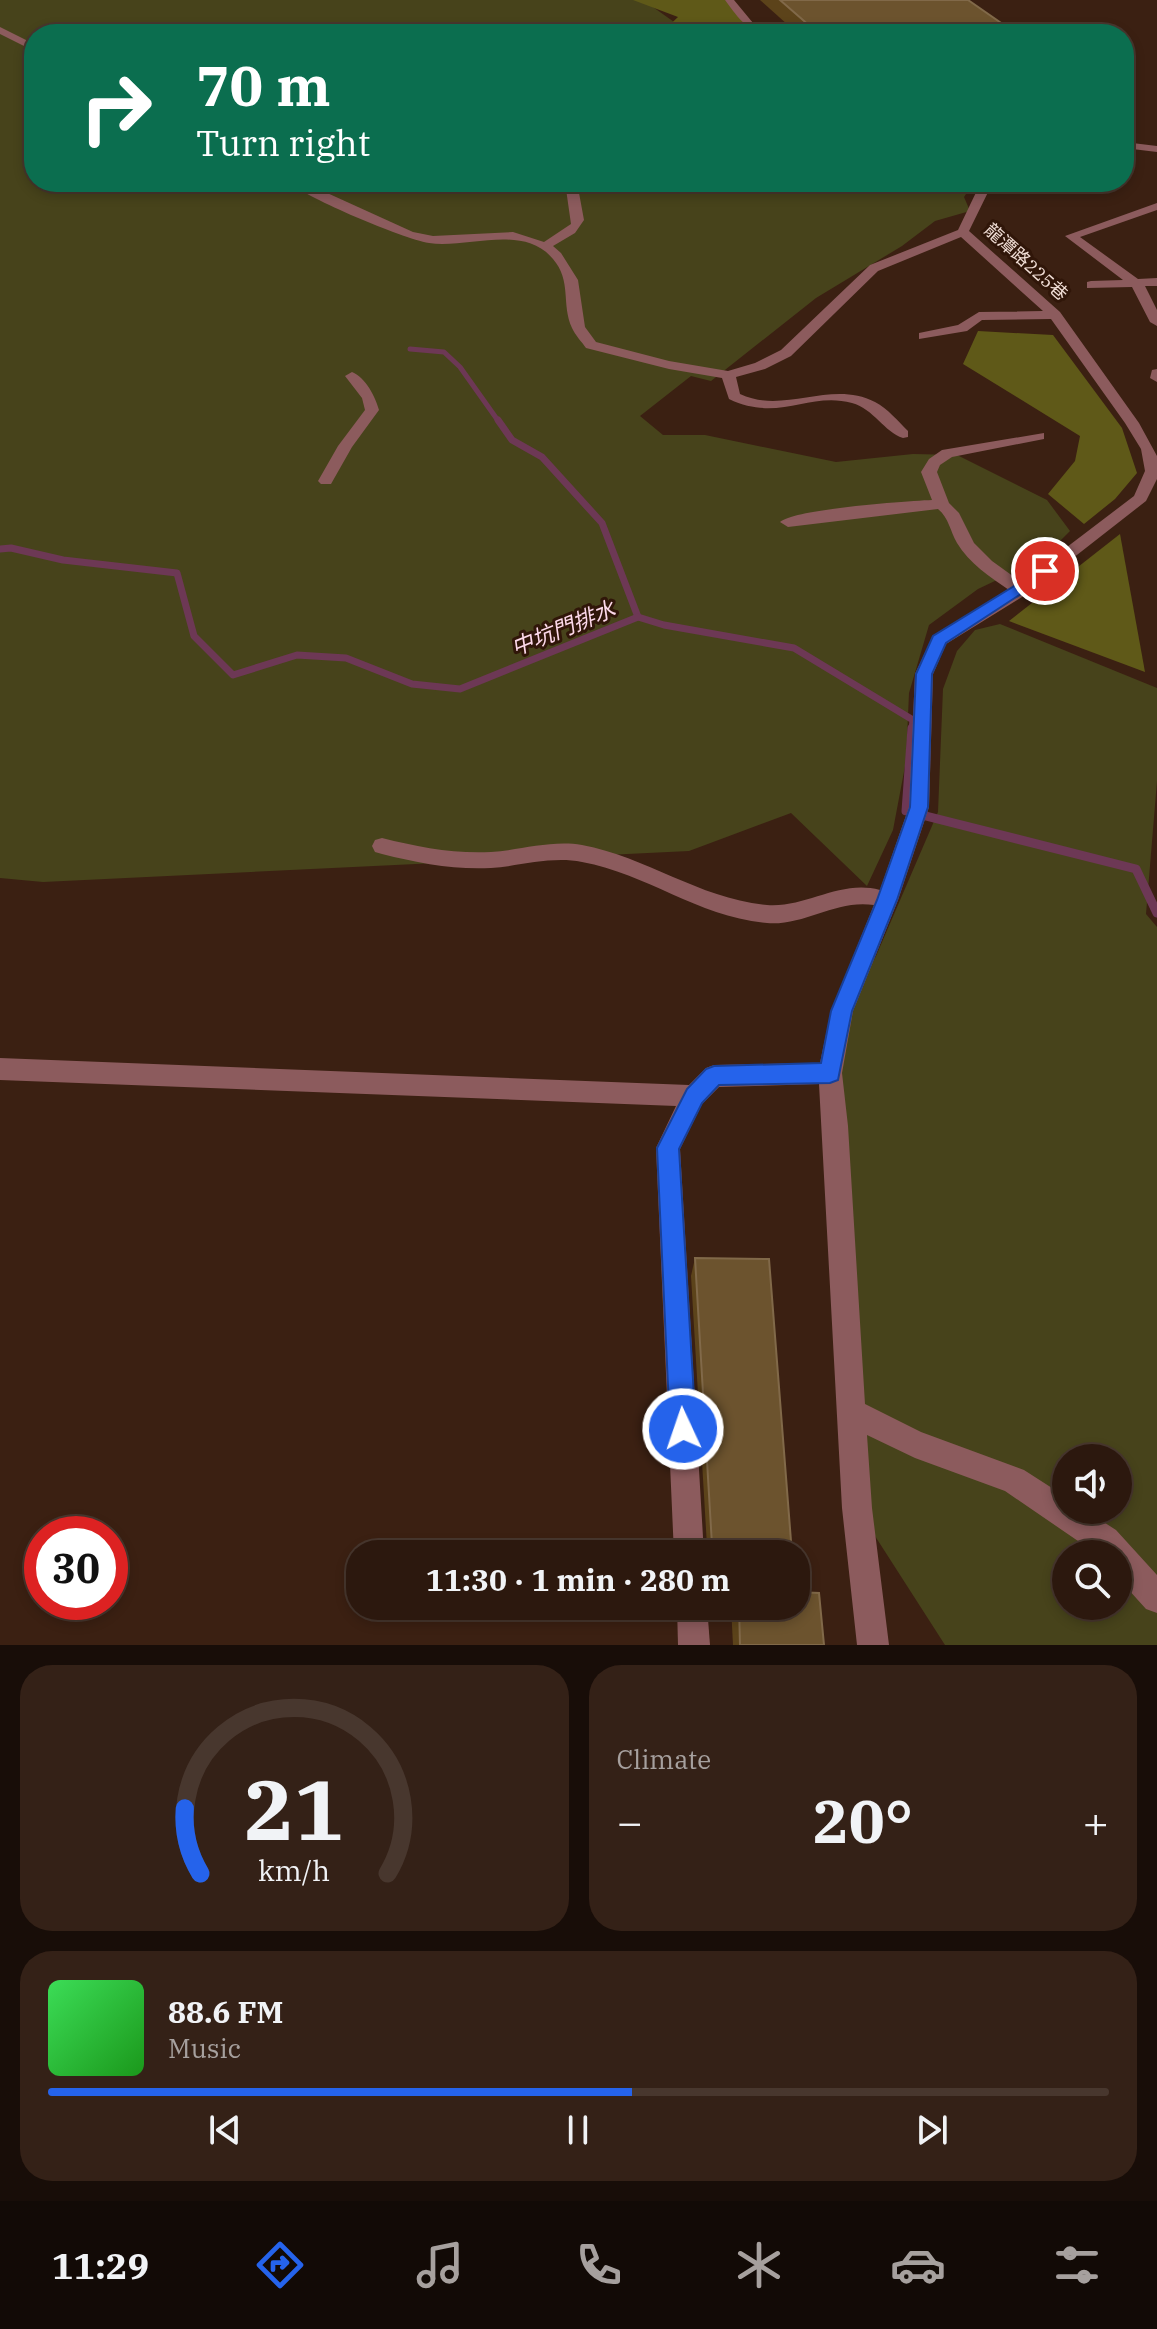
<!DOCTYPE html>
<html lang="en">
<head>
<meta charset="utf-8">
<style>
	body { margin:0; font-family:"IBM Plex Serif","Noto Sans TC",serif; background:#342117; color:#f1f3f6; height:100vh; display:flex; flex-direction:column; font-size:30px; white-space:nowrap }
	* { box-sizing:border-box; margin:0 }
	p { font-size:26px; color:#a6a09e }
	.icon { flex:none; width:44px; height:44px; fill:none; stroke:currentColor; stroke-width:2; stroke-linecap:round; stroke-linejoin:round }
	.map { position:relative; height:1645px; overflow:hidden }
	.side { display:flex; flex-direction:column; gap:20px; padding:20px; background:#180d08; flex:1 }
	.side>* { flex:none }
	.top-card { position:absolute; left:24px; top:24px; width:1110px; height:168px; border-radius:32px; box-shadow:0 4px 12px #0003,0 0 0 2px #48372e; background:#0b6e4f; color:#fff; overflow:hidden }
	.tools { position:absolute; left:1052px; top:1444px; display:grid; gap:16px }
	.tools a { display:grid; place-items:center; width:80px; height:80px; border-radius:50%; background:#2c180e; box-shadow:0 4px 12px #0003,0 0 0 2px #48372e; font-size:40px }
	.speed { position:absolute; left:24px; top:1516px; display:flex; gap:16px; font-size:40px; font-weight:700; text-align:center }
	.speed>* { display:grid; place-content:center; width:104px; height:104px; border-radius:50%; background:#2c180e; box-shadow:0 4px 12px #0003,0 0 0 2px #48372e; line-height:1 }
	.speed .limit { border:12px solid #d22; background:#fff; color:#111 }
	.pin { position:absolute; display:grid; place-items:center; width:68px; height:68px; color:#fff; margin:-34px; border:4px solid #fff; border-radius:50%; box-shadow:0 2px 8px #0007 }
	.me { position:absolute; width:88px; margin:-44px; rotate:357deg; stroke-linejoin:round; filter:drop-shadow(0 0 6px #0008) }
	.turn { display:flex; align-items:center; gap:28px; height:168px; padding:0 40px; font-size:36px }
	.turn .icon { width:104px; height:104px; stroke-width:2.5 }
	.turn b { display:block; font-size:56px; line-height:68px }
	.big { font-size:60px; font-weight:700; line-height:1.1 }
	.side .widget { flex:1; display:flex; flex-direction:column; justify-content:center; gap:12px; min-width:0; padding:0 28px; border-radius:32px; background:#342117 }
	.side .dial { align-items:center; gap:0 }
	.dial svg { height:208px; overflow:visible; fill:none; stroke:#48372e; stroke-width:7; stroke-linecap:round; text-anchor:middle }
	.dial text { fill:#f1f3f6; stroke:none }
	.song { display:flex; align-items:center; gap:24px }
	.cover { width:96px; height:96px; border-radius:12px; background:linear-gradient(135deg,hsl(130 70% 55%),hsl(120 70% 35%)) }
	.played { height:8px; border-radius:4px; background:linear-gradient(90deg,#2563eb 55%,#48372e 55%) }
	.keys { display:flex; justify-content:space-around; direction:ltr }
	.heat { display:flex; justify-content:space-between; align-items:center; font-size:44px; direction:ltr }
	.side .tiles { flex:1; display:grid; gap:20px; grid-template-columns:1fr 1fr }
	.widget:last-child { grid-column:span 2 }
	.trip { position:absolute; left:346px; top:1540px; width:464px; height:80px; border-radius:32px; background:#2c180e; box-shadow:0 4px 12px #0003,0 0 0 2px #48372e; font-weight:700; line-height:80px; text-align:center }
	.tab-bar { display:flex; height:128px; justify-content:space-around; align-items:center; background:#120a06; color:#a6a09e }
	.tab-bar .icon { width:56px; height:56px }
	.tab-bar .on { color:#2563eb }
	.tab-bar b { font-size:36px; color:#f1f3f6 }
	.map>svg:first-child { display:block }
	.green { fill:#47431b; fill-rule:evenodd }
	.forest { fill:#5f5918 }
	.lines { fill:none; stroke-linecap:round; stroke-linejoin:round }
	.stream-far2 { stroke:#6d3855; stroke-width:5 }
	.stream-far1 { stroke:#6d3855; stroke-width:7 }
	.stream { stroke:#6d3855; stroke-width:9 }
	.minor { fill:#8c5b5d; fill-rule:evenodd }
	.wall { fill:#5c431a }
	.building { fill:#6c532e; stroke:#816949; stroke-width:2 }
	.route { fill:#2563eb; stroke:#184099; stroke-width:2 }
	.labels { text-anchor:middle; stroke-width:6; stroke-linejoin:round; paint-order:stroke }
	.far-street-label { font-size:18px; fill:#f1ded6; stroke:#301609 }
	.water-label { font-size:22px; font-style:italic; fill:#fdd9ea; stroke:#301609 }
</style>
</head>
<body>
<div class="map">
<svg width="1157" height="1645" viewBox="0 0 1157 1645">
	<rect width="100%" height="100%" fill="#3b2012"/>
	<g class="green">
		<path d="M0 0H643L691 34H34V182H974L964 197 970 211 935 221 902 246 816 298 711 381 691 376 640 416 663 435H705L836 462 913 454 957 455 1047 500 1070 531 1043 558 978 589 929 625 909 693 906 761 893 830 867 886 791 813 689 851 43 882 0 878Z"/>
		<path d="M1000 624 1157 688V781L1146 914 1157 927V1645H945L857 1508 835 1029 876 956 938 812 943 689 957 651 975 630ZM1066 1458H1118V1510H1066ZM1066 1554H1118V1606H1066Z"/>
	</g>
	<g class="forest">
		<path d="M633 0H727L765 34H660L678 17Z"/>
		<path d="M978 331 1053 335 1122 428 1137 473 1115 499 1084 524 1048 494 1075 461 1080 436 963 364Z"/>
		<path d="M1120 534 1145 672 1009 621Z"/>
	</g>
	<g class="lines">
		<path class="stream-far2" d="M410 349 444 352 460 367 499 422"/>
		<g class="stream-far1">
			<path d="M498 420 512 440 542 457 602 523 638 617"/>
			<path d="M0 549 11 548 63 560 177 573 194 636 233 675 297 655 346 658 412 684 460 689 638 617 664 625 794 648 913 720 912 730"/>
		</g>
		<path class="stream" d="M912 728 906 811 1136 869 1157 913"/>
		<g class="minor">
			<path d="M725 0H734L753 23 770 34C748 34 737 16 725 0Z"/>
			<path d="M0 27 34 44V51L0 34Z"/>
			<path d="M1124 142 1157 146V152L1124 148Z"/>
			<path d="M288 182H303L413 232 433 236 513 232 544 242 571 224 565 182H577L584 220 575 233 553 246 561 253 578 280 585 327 596 342 669 361 728 371 755 363 781 350 870 265 958 230 981 182H993L969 231 1060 312 1139 423 1157 456V479L1146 501 1027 594 946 644 933 674 929 807 898 900 853 1011 842 1073 848 1126 865 1404 921 1432 1024 1470 1066 1497V1510H1085L1116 1530 1157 1575V1613L1146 1609 1118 1578V1554H1097L1005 1491 915 1458 867 1435 872 1508 889 1645H857L842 1508 819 1084 719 1087 702 1104 680 1149 704 1554H674L656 1148 676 1106 0 1080V1058L689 1085 706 1068 714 1065 820 1063 831 1011 874 905C836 899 805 926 767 923 698 917 648 874 582 862 551 856 521 866 491 868 454 870 418 863 382 854L375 852 372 846 375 840 382 838C418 847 454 854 491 852 521 850 551 840 582 845 647 857 700 899 767 905 807 908 840 879 880 890L909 807 915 674 933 636 1009 590C990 577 969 563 957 543 950 531 949 518 938 509L788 527 780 522C795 509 906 501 932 500L921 472 929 459 942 450 1044 433V439L952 457 940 465 937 472 949 503 959 513 974 543 992 561 1021 582 1134 496 1145 471 1141 449 1125 423 1051 319 982 320 967 331 919 339V333L958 325 979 312 1043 311 961 237 878 271 791 356 765 369 736 377 740 394C784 415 831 379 875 402 888 409 898 421 908 431V437L903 438C884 432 874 409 852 403 809 391 779 423 729 399L722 378 669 369 586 348C582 342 575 335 572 328 561 304 572 281 553 259 523 223 467 249 429 243 401 238 309 199 288 182Z"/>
			<path d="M1157 203V210L1080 237 1138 279 1157 278V286H1145L1157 310V326L1150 322 1132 287 1087 288V282L1091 281 1123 280 1065 236Z"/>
			<path d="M1157 369V382L1150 378 1152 370Z"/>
			<path d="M352 372C366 378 375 396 379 410L352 447 331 484H321L318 481 338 446 365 410 362 398 345 376Z"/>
			<path d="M677 1606H707L710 1645H678Z"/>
		</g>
	</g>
	<g class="wall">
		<path d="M760 0H968L1017 34H798Z"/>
		<path d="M695 1258 792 1554H697L700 1548 707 1546 691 1276Z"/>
		<path d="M731 1606H796L824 1645H733Z"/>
	</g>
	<g class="building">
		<path d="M780 0H968L1017 34H819Z"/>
		<path d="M695 1258 769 1259 792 1554H700V1548L712 1545Z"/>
		<path d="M796 1592 819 1593 824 1645H740L739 1606H796Z"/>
	</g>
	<path class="route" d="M1045 567 1050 568V575L946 643 932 674 928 807 897 900 852 1011 838 1080 830 1083 719 1085 702 1103 679 1149 696 1429 692 1438 683 1442 674 1438 670 1429 657 1148 687 1089 706 1069 714 1066 821 1063 831 1011 877 900 910 807 916 674 933 636Z"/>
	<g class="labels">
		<g class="far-street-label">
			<text transform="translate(1026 262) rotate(42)" y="6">龍潭路225巷</text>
		</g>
		<g class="water-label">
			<text transform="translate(563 628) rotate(-22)" y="8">中坑門排水</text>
		</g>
	</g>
</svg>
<div class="tools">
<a><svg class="icon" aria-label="sound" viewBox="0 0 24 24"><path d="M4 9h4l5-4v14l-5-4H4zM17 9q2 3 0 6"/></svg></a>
<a><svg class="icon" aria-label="search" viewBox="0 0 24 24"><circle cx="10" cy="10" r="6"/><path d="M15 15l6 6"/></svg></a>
</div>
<div class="speed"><div class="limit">30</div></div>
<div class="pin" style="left:1045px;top:571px;background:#d93025"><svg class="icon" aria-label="arrive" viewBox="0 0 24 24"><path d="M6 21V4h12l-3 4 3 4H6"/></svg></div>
<svg class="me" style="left:683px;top:1429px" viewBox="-20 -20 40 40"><circle r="17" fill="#2563eb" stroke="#fff" stroke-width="3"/><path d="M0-11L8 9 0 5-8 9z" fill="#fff"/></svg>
<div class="trip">11:30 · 1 min · 280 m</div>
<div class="top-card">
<div class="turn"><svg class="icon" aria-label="right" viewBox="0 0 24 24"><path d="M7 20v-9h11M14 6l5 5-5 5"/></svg><div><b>70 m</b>Turn right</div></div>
</div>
</div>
<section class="side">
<div class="tiles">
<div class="widget dial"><svg viewBox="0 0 100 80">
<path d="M14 69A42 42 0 1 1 86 69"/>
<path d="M14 69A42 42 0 0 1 8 44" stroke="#2563eb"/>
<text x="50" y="56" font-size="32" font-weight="700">21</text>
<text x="50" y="72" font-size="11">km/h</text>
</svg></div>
<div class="widget"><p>Climate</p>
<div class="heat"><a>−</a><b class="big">20°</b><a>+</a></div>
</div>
<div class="widget">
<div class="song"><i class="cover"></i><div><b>88.6 FM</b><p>Music</p></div></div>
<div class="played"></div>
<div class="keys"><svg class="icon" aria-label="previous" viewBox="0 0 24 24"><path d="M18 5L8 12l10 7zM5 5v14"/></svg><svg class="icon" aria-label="pause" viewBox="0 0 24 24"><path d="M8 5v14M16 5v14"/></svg><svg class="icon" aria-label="next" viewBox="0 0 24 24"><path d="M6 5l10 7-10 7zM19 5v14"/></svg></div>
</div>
</div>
</section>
<nav class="tab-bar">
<b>11:29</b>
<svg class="icon on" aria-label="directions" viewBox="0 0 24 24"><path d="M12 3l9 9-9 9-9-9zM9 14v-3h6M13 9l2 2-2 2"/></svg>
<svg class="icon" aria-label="music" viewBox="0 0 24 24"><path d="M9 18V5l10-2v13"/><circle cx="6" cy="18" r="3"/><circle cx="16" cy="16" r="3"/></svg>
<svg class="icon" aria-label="phone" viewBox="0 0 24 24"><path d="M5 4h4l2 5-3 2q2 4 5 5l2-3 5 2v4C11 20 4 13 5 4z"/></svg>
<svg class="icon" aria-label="climate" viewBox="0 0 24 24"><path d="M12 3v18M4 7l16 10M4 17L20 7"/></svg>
<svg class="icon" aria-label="car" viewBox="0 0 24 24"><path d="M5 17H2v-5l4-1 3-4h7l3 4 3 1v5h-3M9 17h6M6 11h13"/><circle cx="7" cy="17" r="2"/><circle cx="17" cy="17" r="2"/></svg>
<svg class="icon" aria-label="filters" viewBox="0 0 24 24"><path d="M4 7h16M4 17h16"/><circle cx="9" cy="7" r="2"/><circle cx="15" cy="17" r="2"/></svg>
</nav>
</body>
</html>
